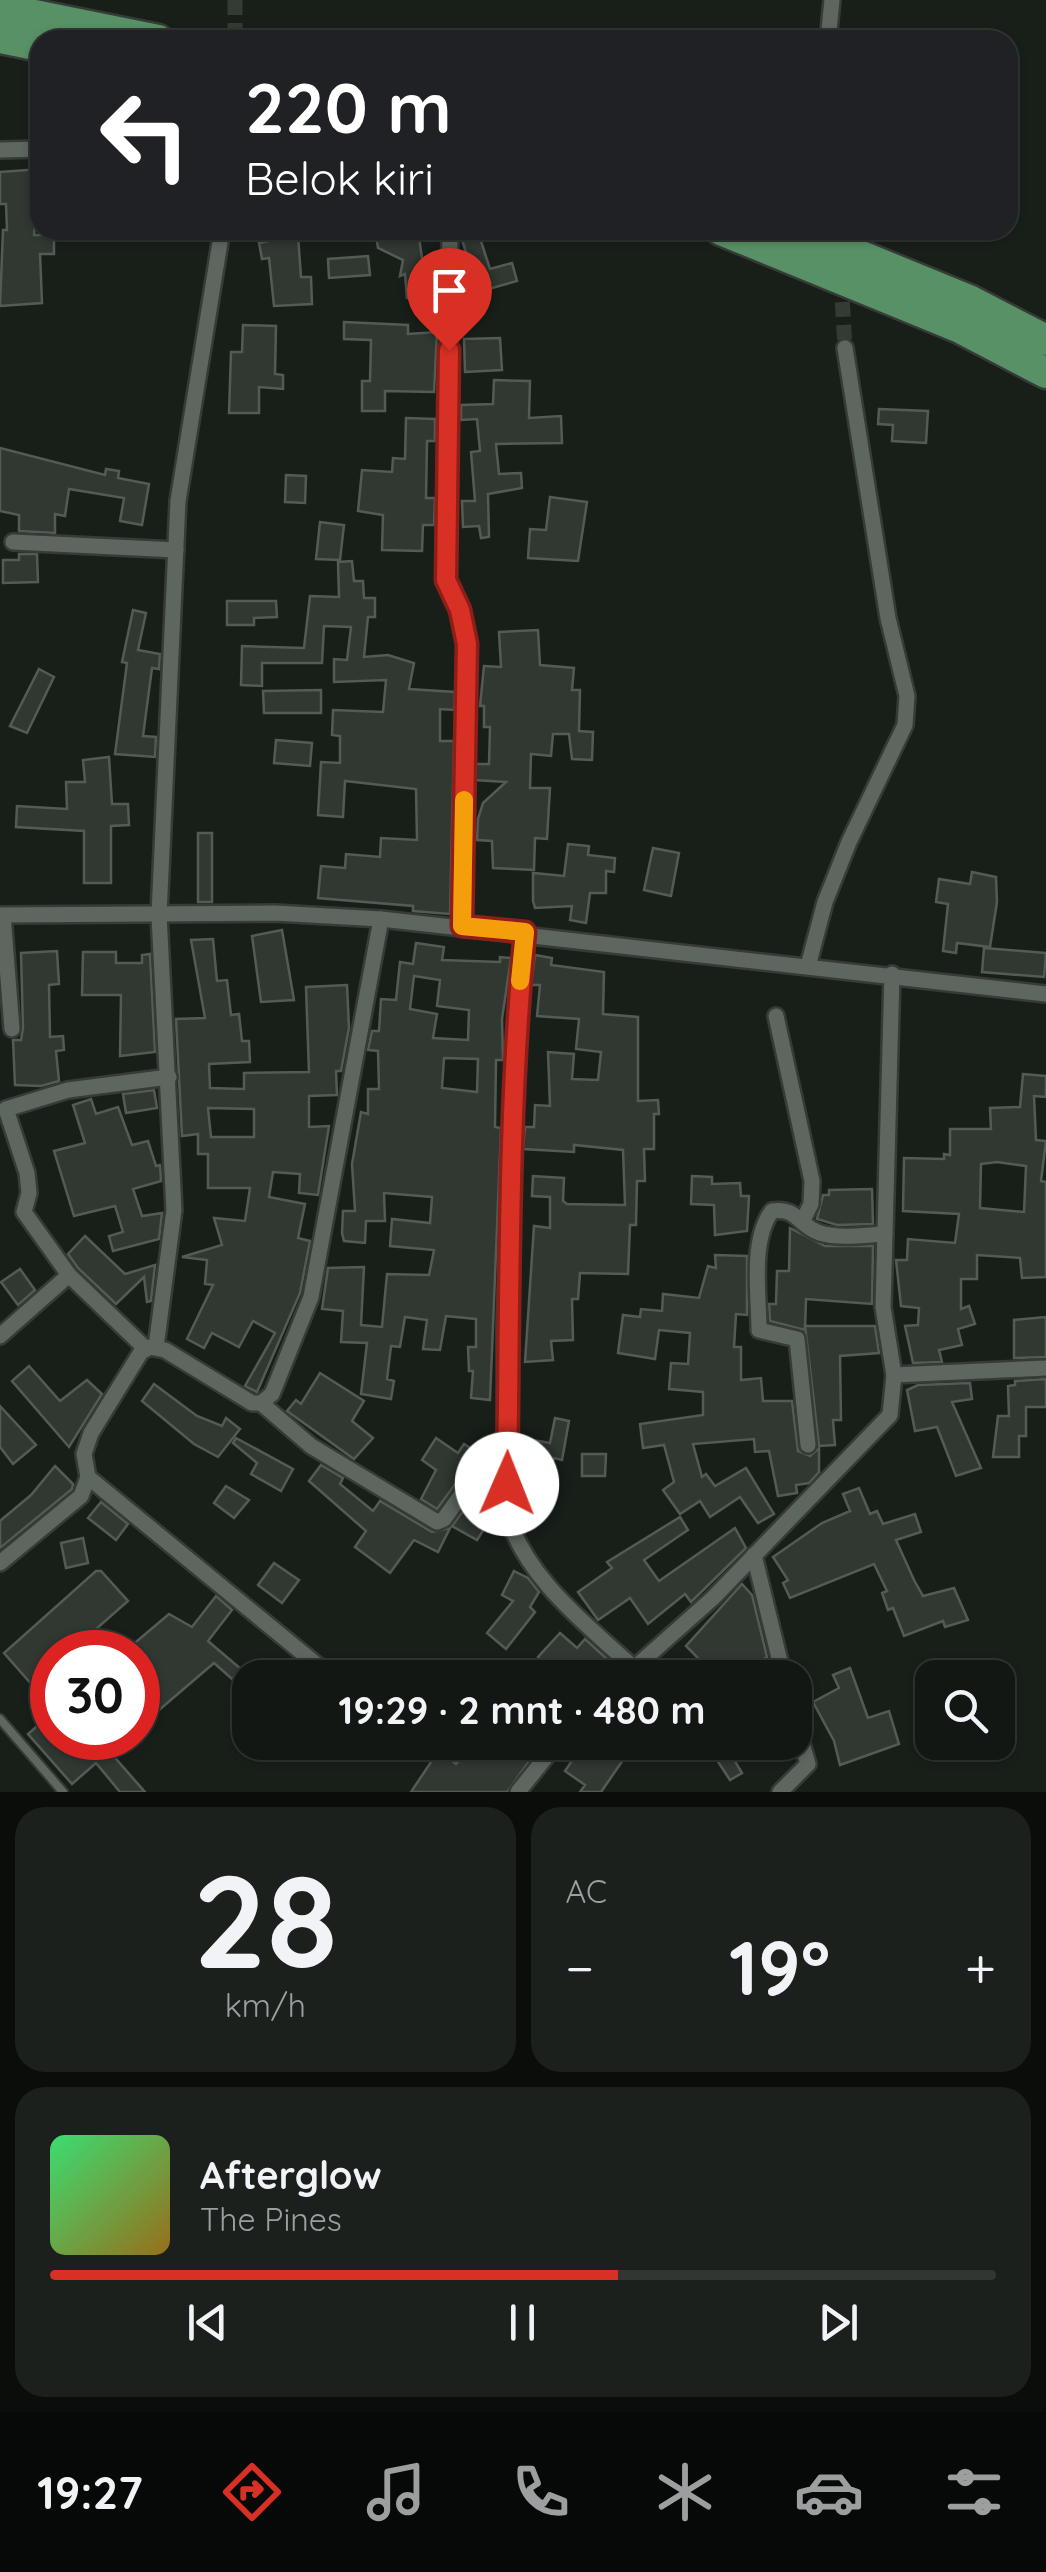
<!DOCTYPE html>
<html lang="id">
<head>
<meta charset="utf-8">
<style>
	body { margin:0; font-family:Quicksand,sans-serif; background:#1b201c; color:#f1f3f6; height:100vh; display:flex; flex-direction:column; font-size:38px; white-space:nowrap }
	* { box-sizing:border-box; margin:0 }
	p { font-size:32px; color:#9c9fa0 }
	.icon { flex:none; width:55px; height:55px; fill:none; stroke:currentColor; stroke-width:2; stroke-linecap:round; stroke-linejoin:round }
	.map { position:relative; height:1792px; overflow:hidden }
	.side { display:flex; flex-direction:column; gap:15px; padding:15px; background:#0a0d0a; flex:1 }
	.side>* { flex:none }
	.hud { position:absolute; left:30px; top:30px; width:988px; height:210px; border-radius:30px; box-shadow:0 2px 8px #0004,0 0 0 2px #313633; background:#202124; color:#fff; overflow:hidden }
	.buttons { position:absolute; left:915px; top:1660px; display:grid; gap:20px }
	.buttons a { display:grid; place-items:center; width:100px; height:100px; border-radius:20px; background:#121713; box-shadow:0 2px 8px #0004,0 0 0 2px #313633; font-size:50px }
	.speed { position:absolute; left:30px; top:1630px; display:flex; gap:20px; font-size:50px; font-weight:700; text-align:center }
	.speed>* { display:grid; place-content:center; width:130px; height:130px; border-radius:50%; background:#121713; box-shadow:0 2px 8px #0004,0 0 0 2px #313633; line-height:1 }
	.speed .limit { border:15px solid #d22; background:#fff; color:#111 }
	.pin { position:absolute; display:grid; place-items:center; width:85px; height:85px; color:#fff; margin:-102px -42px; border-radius:50% 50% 50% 0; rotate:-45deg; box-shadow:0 0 10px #0007 }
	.pin .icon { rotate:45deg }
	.me { position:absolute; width:110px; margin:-55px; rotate:1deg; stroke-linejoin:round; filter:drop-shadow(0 0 8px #0008) }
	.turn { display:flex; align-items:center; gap:35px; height:210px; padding:0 50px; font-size:45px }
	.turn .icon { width:130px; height:130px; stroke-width:2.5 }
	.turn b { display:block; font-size:70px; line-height:85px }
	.big { font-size:75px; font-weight:700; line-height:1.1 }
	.side .tile { flex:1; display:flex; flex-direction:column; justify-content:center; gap:15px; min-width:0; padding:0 35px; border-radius:30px; background:#1b201c }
	.side .dial { align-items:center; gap:0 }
	.dial b { font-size:130px; line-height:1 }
	.song { display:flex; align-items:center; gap:30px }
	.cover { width:120px; height:120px; border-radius:15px; background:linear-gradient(135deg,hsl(140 70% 55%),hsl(40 70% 35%)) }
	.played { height:10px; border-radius:5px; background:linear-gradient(90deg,#d93025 60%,#313633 60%) }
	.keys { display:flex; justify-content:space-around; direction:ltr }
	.heat { display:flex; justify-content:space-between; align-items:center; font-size:55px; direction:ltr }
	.side .tiles { flex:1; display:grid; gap:15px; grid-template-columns:1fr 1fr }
	.tile:last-child { grid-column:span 2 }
	.trip { position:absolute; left:232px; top:1660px; width:580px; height:100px; border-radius:30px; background:#121713; box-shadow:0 2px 8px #0004,0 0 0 2px #313633; font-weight:700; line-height:100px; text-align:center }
	.tabs { display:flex; height:160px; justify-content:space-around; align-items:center; background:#070908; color:#9c9fa0 }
	.tabs .icon { width:70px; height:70px }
	.tabs .selected { color:#d93025 }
	.tabs b { font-size:45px; color:#f1f3f6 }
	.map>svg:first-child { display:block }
	.building { fill:#303831; stroke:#535b54; stroke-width:2.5; fill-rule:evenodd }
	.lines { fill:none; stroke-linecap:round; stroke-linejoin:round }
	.street-tunnel { stroke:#343b35; stroke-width:15; stroke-dasharray:15 8; stroke-linecap:butt }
	.lane-casing { stroke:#363b37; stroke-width:12 }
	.street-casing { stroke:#363b37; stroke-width:20 }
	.highway-casing { stroke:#363b37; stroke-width:35 }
	.lane { stroke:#5e675f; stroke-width:8 }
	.street { stroke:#5e675f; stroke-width:15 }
	.highway { stroke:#589165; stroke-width:30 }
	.route-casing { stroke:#8d1f18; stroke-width:25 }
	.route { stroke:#d93025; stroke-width:18 }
	.slow { stroke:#f59e0b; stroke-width:18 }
</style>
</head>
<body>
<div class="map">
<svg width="1046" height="1792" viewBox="0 0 1046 1792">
	<rect width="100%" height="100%" fill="#181f19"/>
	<g class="building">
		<path d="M40 169 34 235H54V254H40L42 303 0 306 3 230H7L6 204H0V172Z"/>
		<path d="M375 230H418L425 279 438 278V296L407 298 405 274 400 276 403 260 378 248Z"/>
		<path d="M478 232 490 269 512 263 517 281 471 294 464 268 470 266 461 236Z"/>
		<path d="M298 235 301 277H311L312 304 274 306 269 258 262 259 259 243Z"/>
		<path d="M368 256 370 275 329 278 328 259Z"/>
		<path d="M344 322 408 325V334L437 332 434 392 385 391V411H362V381H370L371 340 344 339Z"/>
		<path d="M243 325 276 326 275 374 283 375V389L259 387V413H229L231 352H242Z"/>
		<path d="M500 338 502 370 465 372 464 339Z"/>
		<path d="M494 380 530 381 529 418 561 416 562 443 496 444 499 474 521 473 522 488 488 494 489 537 481 538 479 526 463 527 462 501H475L471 452 480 451 477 419 461 420V405L493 404Z"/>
		<path d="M879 409 928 411 926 443 892 441 893 425 878 424Z"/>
		<path d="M406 418 435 419V441H427L426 498H435L434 525H423L422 551 382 550 383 515 358 511 362 470 392 472 393 458 405 459Z"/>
		<path d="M0 448 105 475 106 469 119 471 118 478 149 484 142 525 120 521 124 498 69 489 65 516 55 514V533L19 531V515L0 511Z"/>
		<path d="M286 475 306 476 305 503 285 502Z"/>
		<path d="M550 497 587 502 578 561 528 558 530 529 546 530Z"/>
		<path d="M320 522 344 525 340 560 316 559Z"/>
		<path d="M19 554H37L38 582 3 583V560H19Z"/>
		<path d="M352 561 354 581H363L364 598H375V617H368L364 657 388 655 414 663 409 689 455 692 454 710 440 709V741H454L450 914 413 911V906L318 898 321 866 345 868 346 854 380 857 381 838 417 840 416 789 345 781 343 817 318 815 321 762 340 763V736L332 735 333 710 383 712 386 680 334 682V659L347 660 351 627 324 626 322 663H262V686L241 685 242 646 304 648 310 596 339 597 338 562Z"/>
		<path d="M227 601H276L277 617 254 618V625H227Z"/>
		<path d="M133 610 146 613 138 650 160 654 159 669 152 668 143 736 156 737 155 757 115 754 127 663 122 662Z"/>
		<path d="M538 630 540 665 574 668 572 690H580L579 731 593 732 592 760 572 759 569 734H553L551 756 531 754 530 788H550L547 839 535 838 534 870 493 868 492 841 477 840 478 819 483 803 506 782 475 780 476 764H489L490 727H484V706H480L484 666 501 667 499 632Z"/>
		<path d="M39 669 54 677 27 733 10 726Z"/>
		<path d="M321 690V713H264L263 691Z"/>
		<path d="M276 740 312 743 310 766 274 763Z"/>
		<path d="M109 757 112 804H128L129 825 111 826V883H84V831L16 827 17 806 67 809 66 782H85L83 760Z"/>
		<rect x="198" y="833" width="14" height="69"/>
		<path d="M568 844 589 846 588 855 615 858 614 872 606 871V893H590L586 923 570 920 572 906 535 908 533 901V873L564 876Z"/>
		<path d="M653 848 679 853 671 896 644 890Z"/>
		<path d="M972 872 996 877 997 902 990 947 957 943 956 953 943 951 948 904 936 902 939 879 970 884Z"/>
		<path d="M282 930 294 1000 261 1002 252 936Z"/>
		<path d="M213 939 217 981 227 980 231 1015 239 1014 242 1041H249L250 1062 209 1064 210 1088 244 1089V1073L309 1072 306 987 347 985 349 1028 341 1071H336L337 1095 309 1096V1127L329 1126 318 1195 299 1193 300 1174 273 1172 269 1197 305 1204 298 1238 310 1241 300 1293 257 1392 245 1386 275 1333 253 1321 239 1347 212 1333 204 1348 187 1339 213 1285 205 1284 207 1260 182 1257 222 1245 214 1218 245 1221 250 1188H208V1154H198V1134L182 1136 176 1019 205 1018 191 940ZM208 1108 254 1109V1137H211Z"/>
		<path d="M416 943 444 947 442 960 500 962V957L511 958 502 1019 503 1060H496L495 1127 501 1128 490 1400 471 1398 473 1371H469L468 1347H476V1319L446 1316 440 1350 423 1349 427 1320 405 1317 400 1347 391 1346 387 1379 394 1381 391 1399 361 1394 367 1343 341 1342 343 1311 322 1309 328 1268 364 1267 361 1325 382 1327 387 1274 429 1275 434 1250 390 1246 392 1219 430 1223 432 1197 384 1193 385 1221H366L365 1243 344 1241 342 1233 343 1211H355L352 1164 361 1112 368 1114V1089H379L378 1051 368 1050 372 1031H379L381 999 396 1000 400 962 413 964ZM414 976 440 980 437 1006 469 1010 468 1040 433 1038 437 1014 410 1009ZM444 1058 478 1059 477 1092 442 1088Z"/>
		<path d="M984 948 1046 953 1044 977 982 972Z"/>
		<path d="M57 951 59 984 49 985 50 1037 63 1036 64 1050 56 1051 59 1081 41 1086 15 1085 13 1040H21L23 1028 21 953Z"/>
		<path d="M83 952H116V963H142V955L150 954 155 1052 120 1056 121 995H82Z"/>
		<path d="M535 955 552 958 551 965 604 972 603 1014 638 1017V1101L658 1100 659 1114H654V1149H644L645 1181H637L636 1225H630L628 1274 580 1273 578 1299H572L573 1340 551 1341 553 1360 525 1362 534 1226 550 1228V1197L532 1196 533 1176 564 1178 563 1201 567 1204 625 1205 623 1150 574 1145V1152L523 1149 525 1127H534L535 1105 550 1106 548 1052 574 1054 572 1079 598 1080 601 1052 576 1049 579 1019 537 1016 540 985H531Z"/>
		<path d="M1023 1074 1046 1076V1097L1034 1096 1036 1140 1046 1141 1041 1181 1046 1182V1277L1022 1278 1020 1258 977 1255V1279H961V1309L969 1306 975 1324 958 1329 962 1345 939 1350 942 1362 913 1363 905 1326 918 1325 919 1308 901 1306 896 1260H907L908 1239 955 1243 959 1214 903 1211 904 1158 944 1159V1154L950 1155V1129H991L990 1108 1020 1107ZM997 1162 1026 1166 1024 1212 980 1208 981 1164Z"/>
		<path d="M154 1090 157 1108 126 1113 123 1094Z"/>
		<path d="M91 1099 96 1114 118 1107 132 1145 148 1141 156 1166 160 1165 161 1181 133 1189 142 1216 162 1213 159 1239 113 1251 109 1236 123 1232 115 1206 74 1216 54 1151 85 1143 73 1105Z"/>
		<path d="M692 1176 712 1177V1184L740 1183 741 1196H749L747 1231 715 1235 714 1205 691 1204Z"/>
		<path d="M872 1189 873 1224 837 1225 817 1219 823 1195H829V1190Z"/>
		<path d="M790 1228 825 1246H873L872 1304 806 1299 805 1330 770 1321 769 1304H776L777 1271H789Z"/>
		<path d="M85 1236 125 1274 155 1265 151 1301 147 1302 144 1277 116 1304 78 1268 68 1254Z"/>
		<path d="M715 1255 747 1256V1315L736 1314 734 1347H741V1380L761 1378 763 1401H792L798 1451 810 1456 819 1448V1472L809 1483 796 1485 797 1493 778 1496 769 1451 755 1452 754 1439 693 1444 702 1477 706 1474 715 1486 746 1468 774 1514 758 1523 740 1497 710 1517 700 1501 680 1514 663 1490 674 1482 664 1445 643 1448 640 1424 703 1415V1392L669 1389 671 1363 688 1364 690 1333 659 1330 655 1359 618 1353 623 1315 640 1317 641 1309 662 1311 663 1294 699 1298 708 1266 716 1268Z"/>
		<path d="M20 1269 35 1290 18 1305 1 1282Z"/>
		<path d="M1046 1317V1357L1014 1358V1320Z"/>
		<path d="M805 1326H875L879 1353 840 1356 841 1420H833L835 1445 819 1446Z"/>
		<path d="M29 1366 60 1401 87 1380 102 1394 69 1447 12 1381Z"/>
		<path d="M320 1373 364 1401 352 1421 373 1438 354 1459 287 1411 296 1400 301 1404Z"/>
		<path d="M1046 1379V1407H1026V1436H1019V1457H993L998 1416H1009L1008 1386 1015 1385V1381Z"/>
		<path d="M970 1383 972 1399 952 1402 981 1468 956 1476 937 1427 915 1431 907 1390 918 1385Z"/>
		<path d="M154 1384 197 1416 222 1426 226 1418 240 1429 218 1457 194 1444 142 1401Z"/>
		<path d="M0 1406 36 1445 13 1464 0 1447Z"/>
		<path d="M555 1418 569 1421 562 1460 554 1458 547 1480 517 1471 527 1439 550 1443Z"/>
		<path d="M236 1438 293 1469 281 1491 251 1474 257 1463 233 1443Z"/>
		<path d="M436 1438 458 1453 464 1444 478 1453 437 1509 421 1499 436 1470 422 1460Z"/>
		<path d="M582 1454H606L605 1476H582Z"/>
		<path d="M321 1465 343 1478 340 1484 373 1511 380 1501 432 1532 450 1528 438 1552 414 1540 390 1573 355 1547 366 1531 309 1481Z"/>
		<path d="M55 1466 73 1484 72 1489 0 1548V1521L31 1495Z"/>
		<path d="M485 1481 489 1483 485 1490 495 1496V1512L477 1540 452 1526Z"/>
		<path d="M226 1486 249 1500 234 1518 214 1503Z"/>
		<path d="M859 1488 870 1514 877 1511 883 1524 915 1514 921 1532 896 1540 914 1580 923 1596 954 1588 968 1620 945 1627 943 1621 904 1636 893 1608 888 1610 882 1593 887 1591 874 1564 790 1598 783 1583 788 1580 773 1557 822 1523 850 1511 843 1494Z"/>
		<path d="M101 1502 128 1524 116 1540 88 1518Z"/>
		<path d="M680 1517 688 1530 644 1560 659 1581 735 1528 746 1548 691 1602 685 1594 648 1624 630 1598 598 1620 578 1592 612 1568 607 1562Z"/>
		<path d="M83 1538 88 1563 66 1568 61 1543Z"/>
		<path d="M274 1563 299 1580 282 1603 258 1585Z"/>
		<path d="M96 1571H101L128 1601 70 1652H52V1668L33 1686 4 1653Z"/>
		<path d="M514 1571 528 1578 539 1592 530 1607 535 1612 506 1649 487 1633 513 1601 502 1595Z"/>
		<path d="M742 1584 752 1595 767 1657 746 1671 752 1678H670L698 1658 686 1646Z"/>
		<path d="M216 1596 232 1610 208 1641 241 1669 232 1679 214 1663 138 1728V1652H124L169 1614 192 1627Z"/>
		<path d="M560 1633 577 1648 585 1639 617 1668 612 1678H560L538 1657Z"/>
		<path d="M850 1668 868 1718 889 1711 899 1744 840 1765 834 1741 813 1702 839 1688 833 1675Z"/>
		<path d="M52 1713V1738H127L110 1752 145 1792H120L96 1763 72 1784 28 1734Z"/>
		<path d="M476 1742H543L507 1792H411L439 1750 456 1764Z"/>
		<path d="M585 1742H643L623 1760 601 1792H580L585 1785 565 1771Z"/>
		<path d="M705 1742H750L730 1753 742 1773 730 1780Z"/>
	</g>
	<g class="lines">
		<g class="street-tunnel">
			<path d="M235 0V40"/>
			<path d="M841 279 845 348"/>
		</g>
		<g class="lane-casing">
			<path id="lane" d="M0 1719 63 1792"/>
		</g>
		<g class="street-casing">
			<g id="street">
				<path d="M828 40 832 0"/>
				<path d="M0 150 40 149"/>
				<path d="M450 230 445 580 460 610 467 644 461 926"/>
				<path d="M13 542 176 550"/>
				<path d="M0 915 275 913 381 919 1046 994"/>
				<path d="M3 915 12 1029"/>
				<path d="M525 932 516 1022 505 1325 506 1511C524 1577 586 1624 634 1668"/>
				<path d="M808 966 825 902 849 842 905 725 907 696 888 618 845 348"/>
				<path d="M776 1016 812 1181 811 1204 803 1220"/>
				<path d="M69 1275 146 1349"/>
				<path d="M0 1336 69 1275 24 1212 29 1193 27 1173 6 1109 68 1090 169 1077"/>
				<path d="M156 1347 174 1210 159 915 178 501 222 230"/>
				<path d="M894 1375 1046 1368"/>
				<path d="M261 1403 311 1446 437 1522 444 1519 508 1430"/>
				<path d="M808 1445 797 1339 759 1330C759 1296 750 1240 772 1211 798 1207 798 1226 820 1233 840 1239 865 1235 885 1234"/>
				<path d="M88 1477 333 1678"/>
				<path d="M754 1555 784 1678"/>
				<path d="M0 1563 81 1496 88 1477 84 1454 91 1433 141 1352 150 1347 165 1350 252 1403H261L272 1394 311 1297 381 919"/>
				<path d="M623 1678 713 1598 890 1415 894 1375 883 1307 892 974"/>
				<path d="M518 1792 558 1742"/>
				<path d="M780 1792 808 1764 795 1720"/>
			</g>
		</g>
		<g class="highway-casing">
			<g id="highway">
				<path d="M0 8 158 40"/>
				<path d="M0 38 40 46"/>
				<path d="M721 230 958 327 1046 373"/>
				<path d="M798 230 971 301 1046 340"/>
			</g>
		</g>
		<use href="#lane" class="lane"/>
		<use href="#street" class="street"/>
		<use href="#highway" class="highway"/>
	</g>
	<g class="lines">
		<g class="route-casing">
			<path id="route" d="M449 350 446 580 460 610 467 644 462 926 525 932C507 1115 510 1300 507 1484"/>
		</g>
		<use href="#route" class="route"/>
		<path class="slow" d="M464 800 462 926 525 932 520 981"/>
	</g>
</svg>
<div class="buttons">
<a><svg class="icon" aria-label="search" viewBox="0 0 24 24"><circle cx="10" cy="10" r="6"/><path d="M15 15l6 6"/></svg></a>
</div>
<div class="speed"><div class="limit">30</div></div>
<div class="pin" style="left:449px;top:350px;background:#d93025"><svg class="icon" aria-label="arrive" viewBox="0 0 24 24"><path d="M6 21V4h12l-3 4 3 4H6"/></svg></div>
<svg class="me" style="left:507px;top:1484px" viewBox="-20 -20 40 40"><circle r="19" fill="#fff"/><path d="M0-13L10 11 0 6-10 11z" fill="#d93025"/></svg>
<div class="trip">19:29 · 2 mnt · 480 m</div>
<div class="hud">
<div class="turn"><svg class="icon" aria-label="left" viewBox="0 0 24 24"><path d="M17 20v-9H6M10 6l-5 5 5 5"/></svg><div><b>220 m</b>Belok kiri</div></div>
</div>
</div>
<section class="side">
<div class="tiles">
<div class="tile dial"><b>28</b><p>km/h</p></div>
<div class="tile"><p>AC</p>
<div class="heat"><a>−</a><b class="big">19°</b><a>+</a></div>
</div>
<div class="tile">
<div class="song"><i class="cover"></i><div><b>Afterglow</b><p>The Pines</p></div></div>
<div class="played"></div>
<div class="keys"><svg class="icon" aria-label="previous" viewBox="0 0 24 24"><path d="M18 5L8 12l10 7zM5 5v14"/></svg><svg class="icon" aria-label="pause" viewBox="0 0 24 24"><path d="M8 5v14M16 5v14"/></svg><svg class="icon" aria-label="next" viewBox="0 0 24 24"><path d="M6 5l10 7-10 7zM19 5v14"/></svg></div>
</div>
</div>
</section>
<nav class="tabs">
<b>19:27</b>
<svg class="icon selected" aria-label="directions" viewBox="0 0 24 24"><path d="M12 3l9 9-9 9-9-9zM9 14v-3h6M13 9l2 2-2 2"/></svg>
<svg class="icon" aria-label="music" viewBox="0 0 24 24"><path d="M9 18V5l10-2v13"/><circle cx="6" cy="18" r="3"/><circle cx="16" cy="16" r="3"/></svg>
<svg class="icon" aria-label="phone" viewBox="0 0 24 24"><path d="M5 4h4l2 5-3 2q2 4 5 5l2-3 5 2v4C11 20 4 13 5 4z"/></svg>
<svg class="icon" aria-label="climate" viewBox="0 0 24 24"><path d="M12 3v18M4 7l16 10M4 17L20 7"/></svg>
<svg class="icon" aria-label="car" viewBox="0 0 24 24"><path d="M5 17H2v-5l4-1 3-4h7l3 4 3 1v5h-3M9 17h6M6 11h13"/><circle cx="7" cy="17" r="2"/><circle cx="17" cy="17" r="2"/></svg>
<svg class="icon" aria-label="filters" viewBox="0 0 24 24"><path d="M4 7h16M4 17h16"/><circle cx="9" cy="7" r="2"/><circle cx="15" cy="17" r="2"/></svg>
</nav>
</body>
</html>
